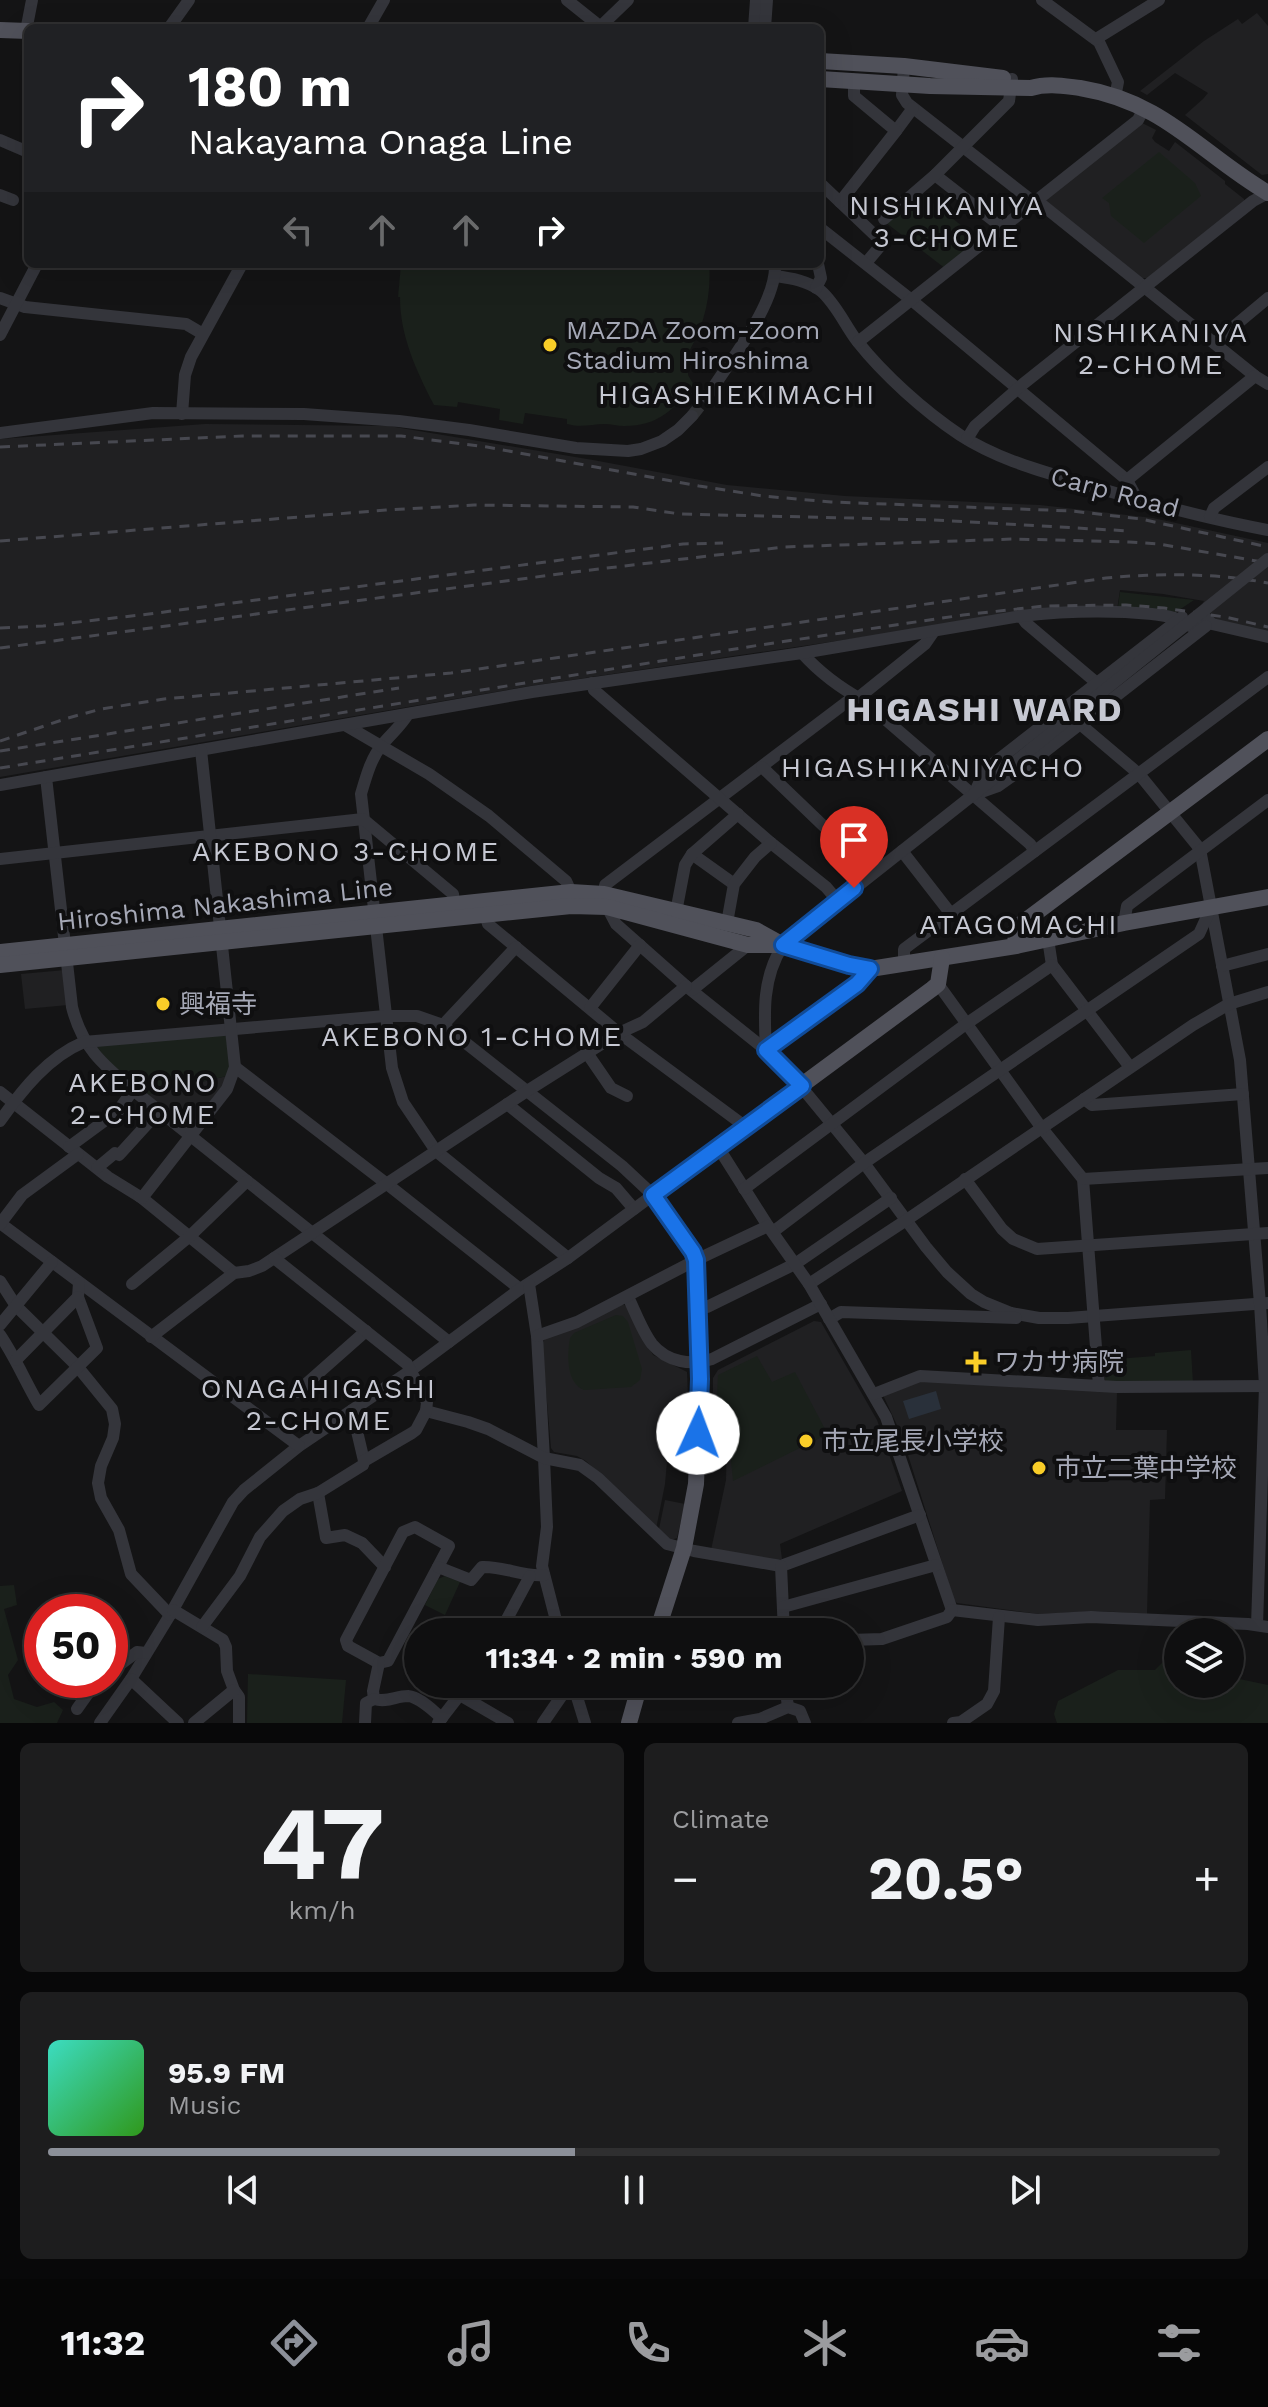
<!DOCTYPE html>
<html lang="en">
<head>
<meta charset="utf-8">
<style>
	body { margin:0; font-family:"Work Sans","Noto Sans JP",sans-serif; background:#1d1d1e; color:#f1f3f6; height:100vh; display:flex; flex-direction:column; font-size:30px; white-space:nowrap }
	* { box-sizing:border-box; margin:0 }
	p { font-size:26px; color:#9b9c9f }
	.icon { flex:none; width:44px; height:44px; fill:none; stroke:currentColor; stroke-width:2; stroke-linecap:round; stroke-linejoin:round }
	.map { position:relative; height:1723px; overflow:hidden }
	.details { display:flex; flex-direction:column; gap:20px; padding:20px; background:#080809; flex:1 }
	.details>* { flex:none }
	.hud { position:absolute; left:24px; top:24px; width:800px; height:244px; border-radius:12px; box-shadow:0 8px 32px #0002,0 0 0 2px #2f2f30; background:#202124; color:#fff; overflow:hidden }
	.fabs { position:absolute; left:1164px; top:1618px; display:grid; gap:16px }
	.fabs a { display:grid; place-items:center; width:80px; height:80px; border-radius:50%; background:#0f0f10; box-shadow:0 8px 32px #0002,0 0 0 2px #2f2f30; font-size:40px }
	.speed { position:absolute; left:24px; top:1594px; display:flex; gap:16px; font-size:40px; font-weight:700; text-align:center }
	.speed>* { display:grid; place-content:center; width:104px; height:104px; border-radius:50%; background:#0f0f10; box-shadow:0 8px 32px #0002,0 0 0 2px #2f2f30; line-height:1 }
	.speed .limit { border:12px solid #d22; background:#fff; color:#111 }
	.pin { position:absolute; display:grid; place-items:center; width:68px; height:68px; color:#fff; margin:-82px -34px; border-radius:50% 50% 50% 0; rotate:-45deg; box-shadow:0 0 8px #0007 }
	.pin .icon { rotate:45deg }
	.me { position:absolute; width:88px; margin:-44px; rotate:2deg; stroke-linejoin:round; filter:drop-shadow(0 0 6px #0008) }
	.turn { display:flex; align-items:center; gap:28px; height:168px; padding:0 32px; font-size:36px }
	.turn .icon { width:104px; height:104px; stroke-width:2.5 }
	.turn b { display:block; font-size:56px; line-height:68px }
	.lanes { display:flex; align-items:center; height:76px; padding:0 32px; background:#0003; justify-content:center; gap:40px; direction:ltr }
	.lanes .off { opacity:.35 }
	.big { font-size:60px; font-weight:700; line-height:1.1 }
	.details .widget { flex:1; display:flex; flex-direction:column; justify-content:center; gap:12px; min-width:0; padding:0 28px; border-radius:12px; background:#1d1d1e }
	.details .dial { align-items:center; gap:0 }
	.dial b { font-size:104px; line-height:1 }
	.song { display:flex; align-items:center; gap:24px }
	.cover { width:96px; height:96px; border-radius:12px; background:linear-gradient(135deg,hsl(170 70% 55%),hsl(110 70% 35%)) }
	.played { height:8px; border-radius:4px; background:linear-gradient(90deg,#8c9099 45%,#2f2f30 45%) }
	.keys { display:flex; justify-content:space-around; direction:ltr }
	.heat { display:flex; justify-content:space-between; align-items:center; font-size:44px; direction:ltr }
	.details .tiles { flex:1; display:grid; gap:20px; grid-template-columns:1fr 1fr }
	.widget:last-child { grid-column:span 2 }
	.trip { position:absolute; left:404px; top:1618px; width:460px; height:80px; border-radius:40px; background:#0f0f10; box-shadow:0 8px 32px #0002,0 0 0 2px #2f2f30; font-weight:700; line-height:80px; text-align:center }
	.dock { display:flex; height:128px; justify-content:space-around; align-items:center; background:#060606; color:#9b9c9f }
	.dock .icon { width:56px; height:56px }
	.dock .active { color:#8c9099 }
	.dock b { font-size:36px; color:#f1f3f6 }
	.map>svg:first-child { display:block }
	.built { fill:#202022 }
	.green { fill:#1a201b }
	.water { fill:#29303a }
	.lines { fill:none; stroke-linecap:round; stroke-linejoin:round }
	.minor-tunnel { stroke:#313235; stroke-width:12; stroke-dasharray:12 6; stroke-linecap:butt }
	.minor { stroke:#34353b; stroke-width:12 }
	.major { stroke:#50515a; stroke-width:16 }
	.rail { stroke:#474850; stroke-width:3; stroke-dasharray:10 8; stroke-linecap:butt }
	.minor-bridge { stroke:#34353b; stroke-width:12 }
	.route-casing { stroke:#114b97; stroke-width:20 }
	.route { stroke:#1a73e8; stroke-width:14 }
	.poi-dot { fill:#f9cd28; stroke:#0f0f10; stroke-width:3 }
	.labels { text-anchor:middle; stroke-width:8; stroke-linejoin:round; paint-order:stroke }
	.poi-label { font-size:26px; fill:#a5a8b6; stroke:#0f0f10; text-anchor:start }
	.street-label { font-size:26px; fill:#a5a8b6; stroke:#0f0f10 }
	.neighbourhood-label { font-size:28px; letter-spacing:2px; fill:#c6c8d2; stroke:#0f0f10 }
	.district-label { font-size:34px; font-weight:bold; letter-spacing:2px; fill:#c6c8d2; stroke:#0f0f10 }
</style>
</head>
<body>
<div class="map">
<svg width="1268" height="1723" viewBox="0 0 1268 1723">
	<rect width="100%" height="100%" fill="#141415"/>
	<g class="built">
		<path d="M1257 13 1268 26V174L1262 175 1185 115 1203 99 1208 93 1175 73 1147 95 1140 91 1204 41 1238 19 1242 24Z"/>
		<path d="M1140 122 1156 130 1152 138 1155 142 1169 151 1175 142 1225 181V184L1244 199V203L1150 278H1137L1043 199Z"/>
		<path d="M205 424 389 426 593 460 727 485 845 496 1040 505 1153 518 1268 543V633L1194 617 1204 601 1163 594 1120 590 1117 610 1026 613 524 687 0 777V439Z"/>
		<path d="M65 970 68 1005 25 1009 21 974Z"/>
		<path d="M227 1076 223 1085 190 1129 146 1095Z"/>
		<path d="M621 1304 627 1306 653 1355 687 1372 689 1424 670 1427 665 1484 656 1529 586 1461 577 1456 554 1452 551 1448 542 1344 545 1339Z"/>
		<path d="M814 1321 821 1322 877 1420 902 1491 780 1544 782 1559 775 1561 711 1550 726 1480 727 1439 723 1431 713 1425V1378L718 1370Z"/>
		<path d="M920 1381 1117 1392 1116 1430H1167L1165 1499 1150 1500 1147 1614 1100 1611 1039 1614 957 1603 954 1600 902 1436 883 1395Z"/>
		<path d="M665 1500 685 1504 677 1538 671 1540 659 1529Z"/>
	</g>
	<g class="green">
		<path d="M1159 152 1195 183 1201 196 1144 243 1111 216 1109 203 1102 198Z"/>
		<path d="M919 192 981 241 946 269 885 222Z"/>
		<path d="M401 264H709C712 296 703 331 685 358L689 361 688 375 695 387C672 409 659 426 624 426 618 426 611 424 605 424 591 424 582 428 567 424V419L525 413 523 424 499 420 500 409 458 402 457 407 434 405C416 370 400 336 400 297H398Z"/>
		<path d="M1120 592 1194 600 1176 612 1118 607Z"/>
		<path d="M221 1033 226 1036 230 1068 227 1076 146 1095 106 1063 94 1044Z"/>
		<path d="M616 1315 623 1316 628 1322 642 1369 640 1380 631 1387 584 1390C566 1383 567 1355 570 1338L574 1333Z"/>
		<path d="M1191 1350 1193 1383H1109L1105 1380 1104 1360 1155 1356V1353Z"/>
		<path d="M757 1356 772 1382 795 1372 825 1429 822 1437 733 1481 728 1430 716 1418 718 1375Z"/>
		<path d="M445 1576 460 1582 445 1615 425 1605 438 1579Z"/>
		<path d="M14 1585 17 1605 4 1609 18 1660 8 1675 14 1699 37 1707 54 1702 63 1710 57 1723H0V1586Z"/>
		<path d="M1163 1662 1178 1666V1684H1230V1677L1268 1685V1723H1057L1054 1714 1058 1701 1118 1670H1155Z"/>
		<path d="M248 1674 346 1680 342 1723H247Z"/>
	</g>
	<path class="water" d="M936 1391 941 1409 909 1419 903 1401Z"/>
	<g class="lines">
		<path class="minor-tunnel" d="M692 416 707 397"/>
		<g class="minor">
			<path d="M567 0 602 28"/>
			<path d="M1042 0 1099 42 1118 82 1115 97"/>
			<path d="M601 26 628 0"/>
			<path d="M169 28 189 0"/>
			<path d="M368 28 384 0"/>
			<path d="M754 28 756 0"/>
			<path d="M765 28 767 0"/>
			<path d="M26 31 32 0"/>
			<path d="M1096 39 1159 0"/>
			<path d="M904 66 902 95 907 103 1031 200 1041 204 1255 376 1268 384"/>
			<path d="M896 131 913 108"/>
			<path d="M0 140 28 152"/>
			<path d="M935 175 1003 228"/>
			<path d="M820 183 881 241V245L866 263"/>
			<path d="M0 195 13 200"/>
			<path d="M840 202 896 131 854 96V81"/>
			<path d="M884 219 935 175 1009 101 1012 79"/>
			<path d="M820 228 909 298 1127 480 1135 495 1134 499"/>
			<path d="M775 276C791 278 808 281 821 291 836 304 845 325 857 341 884 375 924 411 960 435 1000 461 1046 472 1091 486 1149 503 1208 519 1268 530"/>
			<path d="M816 288 821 278 818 264"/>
			<path d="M0 298 25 307 186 324 203 334"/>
			<path d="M0 335 37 264"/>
			<path d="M858 342 1138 120 1144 108"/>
			<path d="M1214 343 1268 298"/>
			<path d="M707 397C728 363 777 304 775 264"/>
			<path d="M182 414 185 375 191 357 242 264"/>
			<path d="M0 433 153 413 304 414 399 421 469 430 576 448 628 451 641 449 662 441 678 430 692 416"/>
			<path d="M967 439 975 426 1023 384 1253 201 1268 193"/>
			<path d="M1127 480 1255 376"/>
			<path d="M1210 517 1214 508 1268 467"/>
			<path d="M1021 616 1026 623 1098 684"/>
			<path d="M1204 616 1212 624 1268 637"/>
			<path d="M934 631 925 644 858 698 848 701 605 885 607 907 616 924 686 986 766 1050 794 1078 864 1163 926 1247 947 1272 971 1294 984 1302 1011 1313 1039 1318H1068L1268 1303"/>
			<path d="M802 653C819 672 842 689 864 701 919 749 975 796 1030 844L1035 851"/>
			<path d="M592 683 594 690 771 843 826 887 838 901"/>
			<path d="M408 714C401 726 391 734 382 745 371 758 366 777 361 794L392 1068 403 1102 436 1151 568 1258"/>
			<path d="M1080 724 1139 774 1200 849 1240 1060 1260 1304 1265 1386 1257 1625"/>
			<path d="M345 725 429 774 489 816 566 881 571 892V899"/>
			<path d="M762 767 859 860 871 875"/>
			<path d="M46 777 72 1007C82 1047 102 1064 133 1090L449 1342"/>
			<path d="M0 785 532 692 802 653 1021 616C1065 611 1109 610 1152 614 1159 615 1170 616 1177 619 1189 625 1190 629 1205 626"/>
			<path d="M984 791 998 786 1025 767 1206 626"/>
			<path d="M975 792 985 770 1182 617"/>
			<path d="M902 851 951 914"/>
			<path d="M692 854 734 884"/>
			<path d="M0 859 363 819 453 894 454 903"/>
			<path d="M676 912 685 865 692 854 738 814"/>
			<path d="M485 914 488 924 619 1033 746 1127"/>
			<path d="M727 923 734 884 755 857 771 843"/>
			<path d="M1124 923 1127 906 1268 800"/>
			<path d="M1048 939 1052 965 1130 1067"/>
			<path d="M904 965V949L1268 677"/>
			<path d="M1222 966 1268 954"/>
			<path d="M938 984 1041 1127 1083 1179 1099 1386"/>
			<path d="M692 990 748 945"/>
			<path d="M590 1008 640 945"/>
			<path d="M443 1025 516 947"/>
			<path d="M766 1050C764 1013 762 978 783 945L1031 749"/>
			<path d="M766 1050 857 984 870 969"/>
			<path d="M587 1053 611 1088 627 1096"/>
			<path d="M235 1067 387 1184 520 1289"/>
			<path d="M0 1092 108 1177 142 1198 234 1273"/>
			<path d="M1084 1099 1092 1105 1243 1094"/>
			<path d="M507 1104 599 1178 616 1188 634 1209"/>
			<path d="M0 1121C22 1090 48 1057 84 1042L385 1016H417L443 1025 622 1166 653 1195 568 1258 520 1289 410 1371 299 1446 244 1490 233 1502 170 1615 131 1679 100 1723"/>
			<path d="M69 1147 118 1111 133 1090"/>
			<path d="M718 1147 768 1226"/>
			<path d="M97 1168 115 1153 119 1155 160 1110"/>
			<path d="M965 1179 1002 1229 1013 1239 1037 1249 1268 1233"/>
			<path d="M1083 1179 1268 1168"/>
			<path d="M744 1189 966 1024 1052 965"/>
			<path d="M139 1196 142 1198 227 1089 235 1067 201 750"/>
			<path d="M0 1223 299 1446"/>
			<path d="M0 1224 22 1195 78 1154"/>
			<path d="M774 1231 864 1163 1199 934 1211 908"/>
			<path d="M0 1281 16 1306 77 1366 112 1409 115 1424 113 1438 101 1466 98 1483 101 1498 119 1530 131 1574 170 1615"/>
			<path d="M132 1284 190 1236 247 1181"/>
			<path d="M529 1284 537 1336 544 1458 547 1527 542 1566 559 1632"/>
			<path d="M809 1284 908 1219 1193 1025 1229 1004 1268 992"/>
			<path d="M628 1297C635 1311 642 1331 652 1344 667 1362 691 1366 712 1359L821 1304"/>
			<path d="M698 1308 707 1307 795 1264 891 1198"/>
			<path d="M829 1319 841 1312 1016 1318"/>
			<path d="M0 1325 52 1262"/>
			<path d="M0 1335C15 1357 25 1381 39 1405L97 1348 78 1297 79 1283"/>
			<path d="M537 1336 577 1322 696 1260 768 1226 809 1284 886 1417 952 1610 1038 1620 1091 1617 1248 1624 1268 1627"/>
			<path d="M151 1337 234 1273 249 1271 262 1266 527 1091 619 1033 643 1022 686 986"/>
			<path d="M16 1360 78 1297"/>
			<path d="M297 1392 366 1331"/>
			<path d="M874 1394 920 1376 1117 1387 1268 1386"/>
			<path d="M352 1410 364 1461"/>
			<path d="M426 1411 468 1422 488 1429 544 1458 580 1465 598 1478 667 1544 694 1551 781 1566 920 1515"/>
			<path d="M318 1493 326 1538 345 1535 362 1543 385 1567"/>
			<path d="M415 1527 449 1546 388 1661 379 1663 348 1646 346 1640 403 1532Z"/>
			<path d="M781 1566 784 1632"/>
			<path d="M438 1567 471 1580 482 1567C504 1566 522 1577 544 1575"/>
			<path d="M783 1607 936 1565"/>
			<path d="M173 1610 223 1640 226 1647 227 1671 234 1690 239 1697V1723"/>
			<path d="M202 1627 240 1576 260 1537 283 1511 300 1499 318 1493 363 1465 364 1461 412 1433 416 1430 426 1411 427 1402 407 1364 274 1258"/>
			<path d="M500 1632 530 1576"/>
			<path d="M850 1640 882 1639 947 1617 952 1610"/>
			<path d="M379 1663 373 1691 374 1699C387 1703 396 1696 408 1696 420 1697 433 1711 442 1718"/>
			<path d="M110 1672 137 1652 146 1653"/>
			<path d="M131 1679 178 1723"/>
			<path d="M573 1684 585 1723"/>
			<path d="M785 1684 788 1707"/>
			<path d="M460 1695 508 1723"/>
			<path d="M77 1709 89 1692 101 1680"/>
			<path d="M194 1723 234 1690"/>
			<path d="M365 1723 366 1703 374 1699"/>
			<path d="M438 1723 468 1684"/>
			<path d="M543 1723 567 1688 573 1684"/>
			<path d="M738 1723 760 1719 788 1707 800 1711 805 1723"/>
			<path d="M953 1723 961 1722 987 1704 994 1691 999 1617"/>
		</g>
		<g class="major">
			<path d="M0 30 28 31"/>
			<path d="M820 61 904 66 1003 78"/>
			<path d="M820 79 930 86 1031 88C1048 83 1063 86 1080 88 1165 102 1200 153 1268 193"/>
			<path d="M1016 946 1015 931 1021 924 1268 739"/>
			<path d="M0 952 571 892 604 894 756 930 783 945 849 965 870 969 1016 946 1124 923 1268 897"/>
			<path d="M0 965 571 906 607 907 748 945H781"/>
			<path d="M657 1632 684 1548 696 1484 700 1379 696 1260 693 1252 653 1195 932 989 938 984 942 958"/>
			<path d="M629 1723 640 1684"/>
		</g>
		<g class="rail">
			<path d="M0 447 242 436H401L487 447 699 486 763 496 831 502 1072 511 1141 519 1268 547"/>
			<path d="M0 541 386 510 474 505 633 507 680 514 934 520 1130 531"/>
			<path d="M0 628 43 626 149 614 683 544 723 543"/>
			<path d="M0 648 574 572 784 547 1014 539 1129 542 1159 544 1268 563"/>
			<path d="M0 741 68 718 101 709 164 699 451 673 1106 578C1160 573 1215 573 1268 583"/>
			<path d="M0 751 399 688"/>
			<path d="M0 768 760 645 963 615 1044 606 1126 605 1164 608 1225 617 1268 627"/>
		</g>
		<path class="minor-bridge" d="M1031 749 1268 559"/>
	</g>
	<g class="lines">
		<g class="route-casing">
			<path id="route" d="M698 1433 700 1379 696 1260 693 1252 653 1195 802 1086 766 1050 857 984 870 969 849 965 783 945 854 888"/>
		</g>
		<use href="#route" class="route"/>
	</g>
	<g class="poi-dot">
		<circle cx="550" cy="345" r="8"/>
		<circle cx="163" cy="1004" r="8"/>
		<path d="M972 1350h8v8h8v8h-8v8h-8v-8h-8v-8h8z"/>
		<circle cx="806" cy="1441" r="8"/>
		<circle cx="1039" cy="1468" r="8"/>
	</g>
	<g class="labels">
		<g class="poi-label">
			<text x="566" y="339">MAZDA Zoom-Zoom<tspan x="566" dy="30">Stadium Hiroshima</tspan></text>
			<text x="179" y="1013">興福寺</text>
			<text x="994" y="1371">ワカサ病院</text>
			<text x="822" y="1450">市立尾長小学校</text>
			<text x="1055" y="1477">市立二葉中学校</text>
		</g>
		<g class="street-label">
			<text transform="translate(1115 492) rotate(15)" y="9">Carp Road</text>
			<text transform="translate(225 904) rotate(-6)" y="9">Hiroshima Nakashima Line</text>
		</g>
		<g class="neighbourhood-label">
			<text x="947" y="215">NISHIKANIYA<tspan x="947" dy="32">3-CHOME</tspan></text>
			<text x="1151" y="342">NISHIKANIYA<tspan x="1151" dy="32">2-CHOME</tspan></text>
			<text x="737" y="404">HIGASHIEKIMACHI</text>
			<text x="933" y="777">HIGASHIKANIYACHO</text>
			<text x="346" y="861">AKEBONO 3-CHOME</text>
			<text x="1019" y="934">ATAGOMACHI</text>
			<text x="472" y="1046">AKEBONO 1-CHOME</text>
			<text x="143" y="1092">AKEBONO<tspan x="143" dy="32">2-CHOME</tspan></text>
			<text x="319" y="1398">ONAGAHIGASHI<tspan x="319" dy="32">2-CHOME</tspan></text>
		</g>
		<g class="district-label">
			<text x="985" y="721">HIGASHI WARD</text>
		</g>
	</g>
</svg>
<div class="fabs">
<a><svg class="icon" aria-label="layers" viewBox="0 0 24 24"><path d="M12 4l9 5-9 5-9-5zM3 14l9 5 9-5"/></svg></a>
</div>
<div class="speed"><div class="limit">50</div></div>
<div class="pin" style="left:854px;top:888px;background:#d93025"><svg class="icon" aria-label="arrive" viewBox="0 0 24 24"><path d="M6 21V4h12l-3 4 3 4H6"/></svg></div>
<svg class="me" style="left:698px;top:1433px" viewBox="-20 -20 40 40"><circle r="19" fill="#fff"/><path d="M0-13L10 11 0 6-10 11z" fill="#1a73e8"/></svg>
<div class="trip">11:34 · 2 min · 590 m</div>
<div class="hud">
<div class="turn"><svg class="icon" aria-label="right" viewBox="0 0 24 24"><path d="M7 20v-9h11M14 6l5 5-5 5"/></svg><div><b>180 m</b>Nakayama Onaga Line</div></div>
<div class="lanes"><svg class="icon off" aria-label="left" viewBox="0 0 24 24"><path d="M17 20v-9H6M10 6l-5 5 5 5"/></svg><svg class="icon off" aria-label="ahead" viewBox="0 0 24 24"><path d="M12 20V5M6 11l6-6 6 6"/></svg><svg class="icon off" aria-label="ahead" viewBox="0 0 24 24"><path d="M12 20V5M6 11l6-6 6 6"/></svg><svg class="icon" aria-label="right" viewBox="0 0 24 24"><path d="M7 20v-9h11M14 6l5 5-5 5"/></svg></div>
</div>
</div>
<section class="details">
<div class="tiles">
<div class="widget dial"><b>47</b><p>km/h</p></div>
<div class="widget"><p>Climate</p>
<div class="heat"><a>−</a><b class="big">20.5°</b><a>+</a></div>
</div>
<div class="widget">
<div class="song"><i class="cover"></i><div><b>95.9 FM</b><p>Music</p></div></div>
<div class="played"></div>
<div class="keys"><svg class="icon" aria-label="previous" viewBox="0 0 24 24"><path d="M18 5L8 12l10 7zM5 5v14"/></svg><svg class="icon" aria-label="pause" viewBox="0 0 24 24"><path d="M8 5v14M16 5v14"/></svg><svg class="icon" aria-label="next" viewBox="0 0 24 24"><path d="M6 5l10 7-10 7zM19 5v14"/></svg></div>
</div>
</div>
</section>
<nav class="dock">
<b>11:32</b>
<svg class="icon active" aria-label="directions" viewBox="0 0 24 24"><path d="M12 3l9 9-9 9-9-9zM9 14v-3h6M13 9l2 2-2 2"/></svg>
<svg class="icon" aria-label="music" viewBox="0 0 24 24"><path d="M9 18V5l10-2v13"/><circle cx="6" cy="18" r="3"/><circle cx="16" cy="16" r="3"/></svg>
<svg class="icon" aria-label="phone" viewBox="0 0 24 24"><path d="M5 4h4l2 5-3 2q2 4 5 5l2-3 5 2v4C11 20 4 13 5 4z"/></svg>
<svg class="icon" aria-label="climate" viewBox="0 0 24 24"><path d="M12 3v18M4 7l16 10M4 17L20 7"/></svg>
<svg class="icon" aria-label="car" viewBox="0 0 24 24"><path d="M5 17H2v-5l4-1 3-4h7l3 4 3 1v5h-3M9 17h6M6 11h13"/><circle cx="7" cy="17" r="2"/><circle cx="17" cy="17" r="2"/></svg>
<svg class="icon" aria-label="filters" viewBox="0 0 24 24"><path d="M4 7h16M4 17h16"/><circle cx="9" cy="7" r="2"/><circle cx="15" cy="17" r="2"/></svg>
</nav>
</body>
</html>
